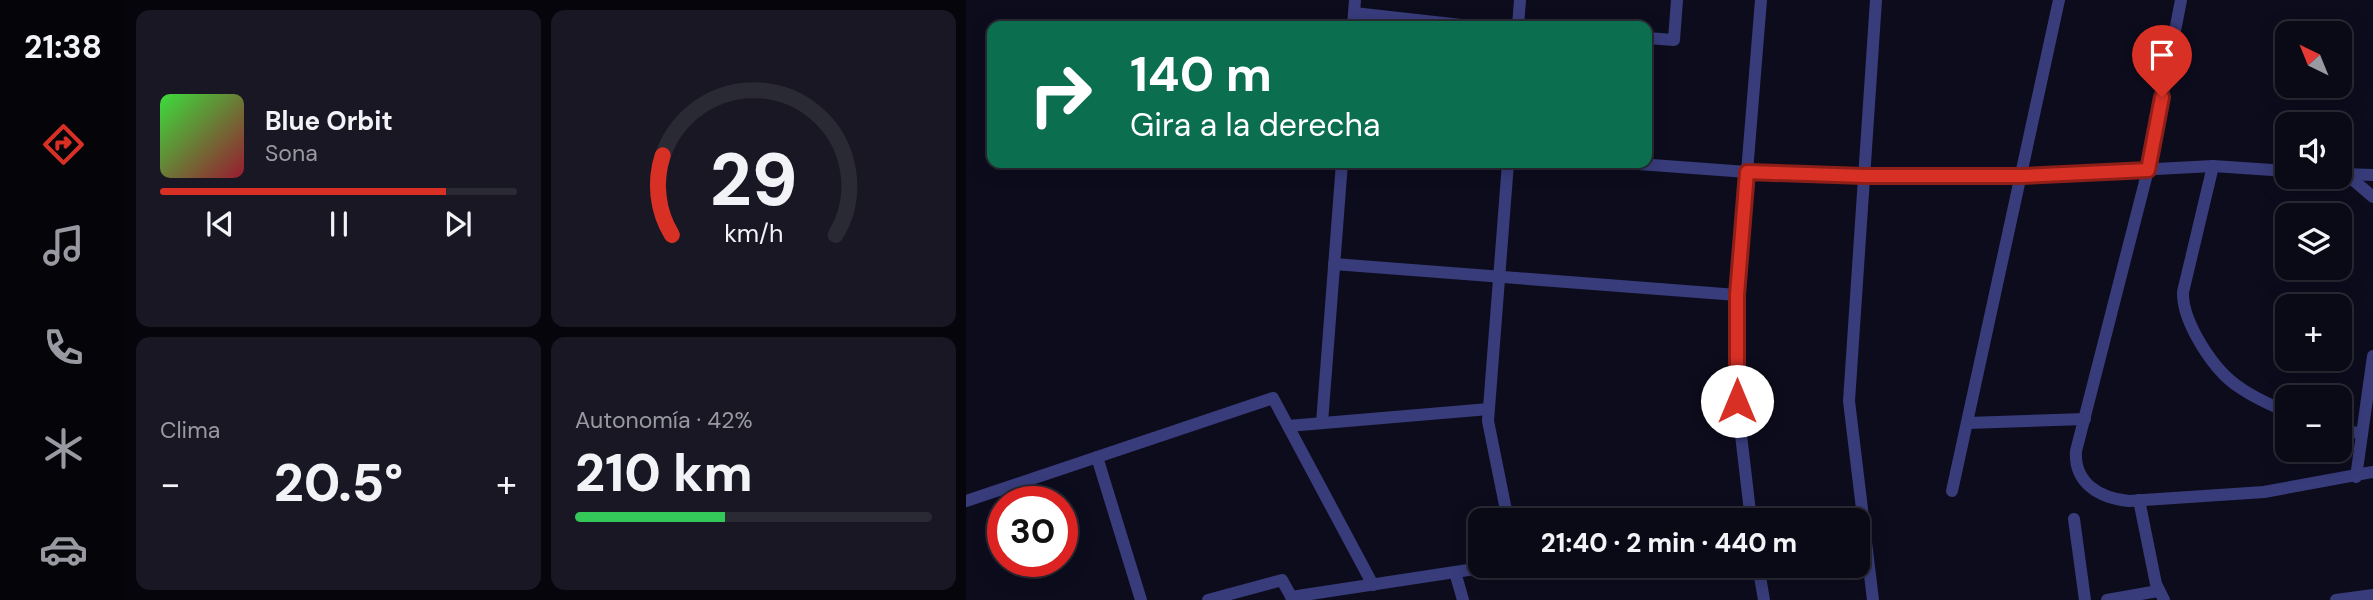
<!DOCTYPE html>
<html lang="es">
<head>
<meta charset="utf-8">
<style>
	body { margin:0; font-family:"DM Sans",sans-serif; background:#181723; color:#f1f3f6; height:100vh; display:flex; flex-direction:column; font-size:26px; white-space:nowrap }
	* { box-sizing:border-box; margin:0 }
	p { font-size:23px; color:#999aa1 }
	.icon { flex:none; width:38px; height:38px; fill:none; stroke:currentColor; stroke-width:2; stroke-linecap:round; stroke-linejoin:round }
	.map { position:relative; flex:1; overflow:hidden }
	.panel { display:flex; flex-direction:column; gap:10px; padding:10px; background:#06050c; width:840px }
	.panel>* { flex:none }
	.guide { position:absolute; left:21px; top:21px; width:665px; height:147px; border-radius:14px; box-shadow:0 4px 18px #0003,0 0 0 2px #2a2a35; background:#0b6e4f; color:#fff; overflow:hidden }
	.needle { width:46px; rotate:317deg }
	.buttons { position:absolute; left:1309px; top:21px; display:grid; gap:14px }
	.buttons a { display:grid; place-items:center; width:77px; height:77px; border-radius:14px; background:#0a0916; box-shadow:0 4px 18px #0003,0 0 0 2px #2a2a35; font-size:35px }
	.speed { position:absolute; left:21px; top:486px; display:flex; gap:14px; font-size:35px; font-weight:700; text-align:center }
	.speed>* { display:grid; place-content:center; width:91px; height:91px; border-radius:50%; background:#0a0916; box-shadow:0 4px 18px #0003,0 0 0 2px #2a2a35; line-height:1 }
	.speed .limit { border:10px solid #d22; background:#fff; color:#111 }
	.pin { position:absolute; display:grid; place-items:center; width:60px; height:60px; color:#fff; margin:-72px -30px; border-radius:50% 50% 50% 0; rotate:-45deg; box-shadow:0 0 7px #0007 }
	.pin .icon { rotate:45deg }
	.me { position:absolute; width:77px; margin:-38px; rotate:0deg; stroke-linejoin:round; filter:drop-shadow(0 0 5px #0008) }
	.turn { display:flex; align-items:center; gap:24px; height:147px; padding:0 28px; font-size:32px }
	.turn .icon { width:91px; height:91px; stroke-width:2.5 }
	.turn b { display:block; font-size:49px; line-height:60px }
	.big { font-size:52px; font-weight:800; line-height:1.1 }
	.panel .tile { flex:1; display:flex; flex-direction:column; justify-content:center; gap:10px; min-width:0; padding:0 24px; border-radius:14px; background:#181723 }
	.panel .dial { align-items:center; gap:0 }
	.dial svg { height:182px; overflow:visible; fill:none; stroke:#2a2a35; stroke-width:7; stroke-linecap:round; text-anchor:middle }
	.dial text { fill:#f1f3f6; stroke:none }
	.song { display:flex; align-items:center; gap:21px }
	.cover { width:84px; height:84px; border-radius:10px; background:linear-gradient(135deg,hsl(120 70% 55%),hsl(350 70% 35%)) }
	.played { height:7px; border-radius:4px; background:linear-gradient(90deg,#d93025 80%,#2a2a35 80%) }
	.keys { display:flex; justify-content:space-around; direction:ltr }
	.heat { display:flex; justify-content:space-between; align-items:center; font-size:38px; direction:ltr }
	.charge { height:10px; border-radius:5px; background:linear-gradient(90deg,#34c759 42%,#2a2a35 0) }
	.panel .tiles { flex:1; display:grid; gap:10px; grid-template-columns:repeat(2,1fr) }
	.trip { position:absolute; left:502px; top:508px; width:402px; height:70px; border-radius:14px; background:#0a0916; box-shadow:0 4px 18px #0003,0 0 0 2px #2a2a35; font-weight:800; line-height:70px; text-align:center }
	main { display:flex; flex:1; min-height:0 }
	.tabs { display:flex; flex-direction:column; width:126px; justify-content:space-around; align-items:center; background:#040409; color:#999aa1 }
	.tabs .icon { width:49px; height:49px }
	.tabs .active { color:#d93025 }
	.tabs b { font-size:32px; color:#f1f3f6 }
	.map>svg:first-child { display:block }
	.lines { fill:none; stroke-linecap:round; stroke-linejoin:round }
	.minor { stroke:#383c7b; stroke-width:12 }
	.route-casing { stroke:#8d1f18; stroke-width:18 }
	.route { stroke:#d93025; stroke-width:12 }
</style>
</head>
<body>
<main>
<nav class="tabs">
<b>21:38</b>
<svg class="icon active" aria-label="directions" viewBox="0 0 24 24"><path d="M12 3l9 9-9 9-9-9zM9 14v-3h6M13 9l2 2-2 2"/></svg>
<svg class="icon" aria-label="music" viewBox="0 0 24 24"><path d="M9 18V5l10-2v13"/><circle cx="6" cy="18" r="3"/><circle cx="16" cy="16" r="3"/></svg>
<svg class="icon" aria-label="phone" viewBox="0 0 24 24"><path d="M5 4h4l2 5-3 2q2 4 5 5l2-3 5 2v4C11 20 4 13 5 4z"/></svg>
<svg class="icon" aria-label="climate" viewBox="0 0 24 24"><path d="M12 3v18M4 7l16 10M4 17L20 7"/></svg>
<svg class="icon" aria-label="car" viewBox="0 0 24 24"><path d="M5 17H2v-5l4-1 3-4h7l3 4 3 1v5h-3M9 17h6M6 11h13"/><circle cx="7" cy="17" r="2"/><circle cx="17" cy="17" r="2"/></svg>
</nav>
<section class="panel">
<div class="tiles">
<div class="tile">
<div class="song"><i class="cover"></i><div><b>Blue Orbit</b><p>Sona</p></div></div>
<div class="played"></div>
<div class="keys"><svg class="icon" aria-label="previous" viewBox="0 0 24 24"><path d="M18 5L8 12l10 7zM5 5v14"/></svg><svg class="icon" aria-label="pause" viewBox="0 0 24 24"><path d="M8 5v14M16 5v14"/></svg><svg class="icon" aria-label="next" viewBox="0 0 24 24"><path d="M6 5l10 7-10 7zM19 5v14"/></svg></div>
</div>
<div class="tile dial"><svg viewBox="0 0 100 80">
<path d="M14 69A42 42 0 1 1 86 69"/>
<path d="M14 69A42 42 0 0 1 10 34" stroke="#d93025"/>
<text x="50" y="56" font-size="32" font-weight="700">29</text>
<text x="50" y="72" font-size="11">km/h</text>
</svg></div>
<div class="tile"><p>Clima</p>
<div class="heat"><a>−</a><b class="big">20.5°</b><a>+</a></div>
</div>
<div class="tile"><p>Autonomía · 42%</p><b class="big">210 km</b><div class="charge"></div></div>
</div>
</section>
<div class="map">
<svg width="1407" height="600" viewBox="0 0 1407 600">
	<rect width="100%" height="100%" fill="#0d0c1d"/>
	<g class="lines">
		<g class="minor">
			<path d="M1215 0 1182 170 1110 451C1108 483 1133 498 1163 501L1298 492 1407 472"/>
			<path d="M388 13 504 26"/>
			<path d="M387 26 389 0"/>
			<path d="M552 26 554 0"/>
			<path d="M681 38 708 40 711 0"/>
			<path d="M542 163 522 421 542 520"/>
			<path d="M659 163 781 172 898 176H1056L1247 166 1321 171"/>
			<path d="M1247 166 1217 292C1216 322 1248 371 1273 387 1288 398 1305 405 1321 412"/>
			<path d="M1378 174 1407 175"/>
			<path d="M1380 174 1407 197"/>
			<path d="M368 264 771 295"/>
			<path d="M356 423 376 163"/>
			<path d="M1001 423 1119 419"/>
			<path d="M322 426 523 409"/>
			<path d="M1374 429 1396 434"/>
			<path d="M131 457 175 600"/>
			<path d="M1390 477 1407 356"/>
			<path d="M986 491 1093 0"/>
			<path d="M1173 500 1190 584 1198 600"/>
			<path d="M0 501 307 398 407 585"/>
			<path d="M1108 519 1119 600"/>
			<path d="M785 520 771 401V295L795 0"/>
			<path d="M792 565 798 600"/>
			<path d="M489 572 497 600"/>
			<path d="M325 597 535 565"/>
			<path d="M242 600 316 580 327 600"/>
			<path d="M907 600 883 401 910 0"/>
			<path d="M1141 600 1192 591"/>
			<path d="M1370 600 1407 595"/>
		</g>
	</g>
	<g class="lines">
		<g class="route-casing">
			<path id="route" d="M771 401V295L781 172 898 176H1056L1182 170 1196 97"/>
		</g>
		<use href="#route" class="route"/>
	</g>
</svg>
<div class="buttons">
<a><svg class="needle" viewBox="-14 -14 28 28"><path d="M0-13l5 13h-10z" fill="#e53935"/><path d="M0 13l5-13h-10z" fill="#999aa1"/></svg></a>
<a><svg class="icon" aria-label="sound" viewBox="0 0 24 24"><path d="M4 9h4l5-4v14l-5-4H4zM17 9q2 3 0 6"/></svg></a>
<a><svg class="icon" aria-label="layers" viewBox="0 0 24 24"><path d="M12 4l9 5-9 5-9-5zM3 14l9 5 9-5"/></svg></a>
<a>+</a>
<a>−</a>
</div>
<div class="speed"><div class="limit">30</div></div>
<div class="pin" style="left:1196px;top:97px;background:#d93025"><svg class="icon" aria-label="arrive" viewBox="0 0 24 24"><path d="M6 21V4h12l-3 4 3 4H6"/></svg></div>
<svg class="me" style="left:771px;top:401px" viewBox="-20 -20 40 40"><circle r="19" fill="#fff"/><path d="M0-13L10 11 0 6-10 11z" fill="#d93025"/></svg>
<div class="trip">21:40 · 2 min · 440 m</div>
<div class="guide">
<div class="turn"><svg class="icon" aria-label="right" viewBox="0 0 24 24"><path d="M7 20v-9h11M14 6l5 5-5 5"/></svg><div><b>140 m</b>Gira a la derecha</div></div>
</div>
</div>
</main>
</body>
</html>
